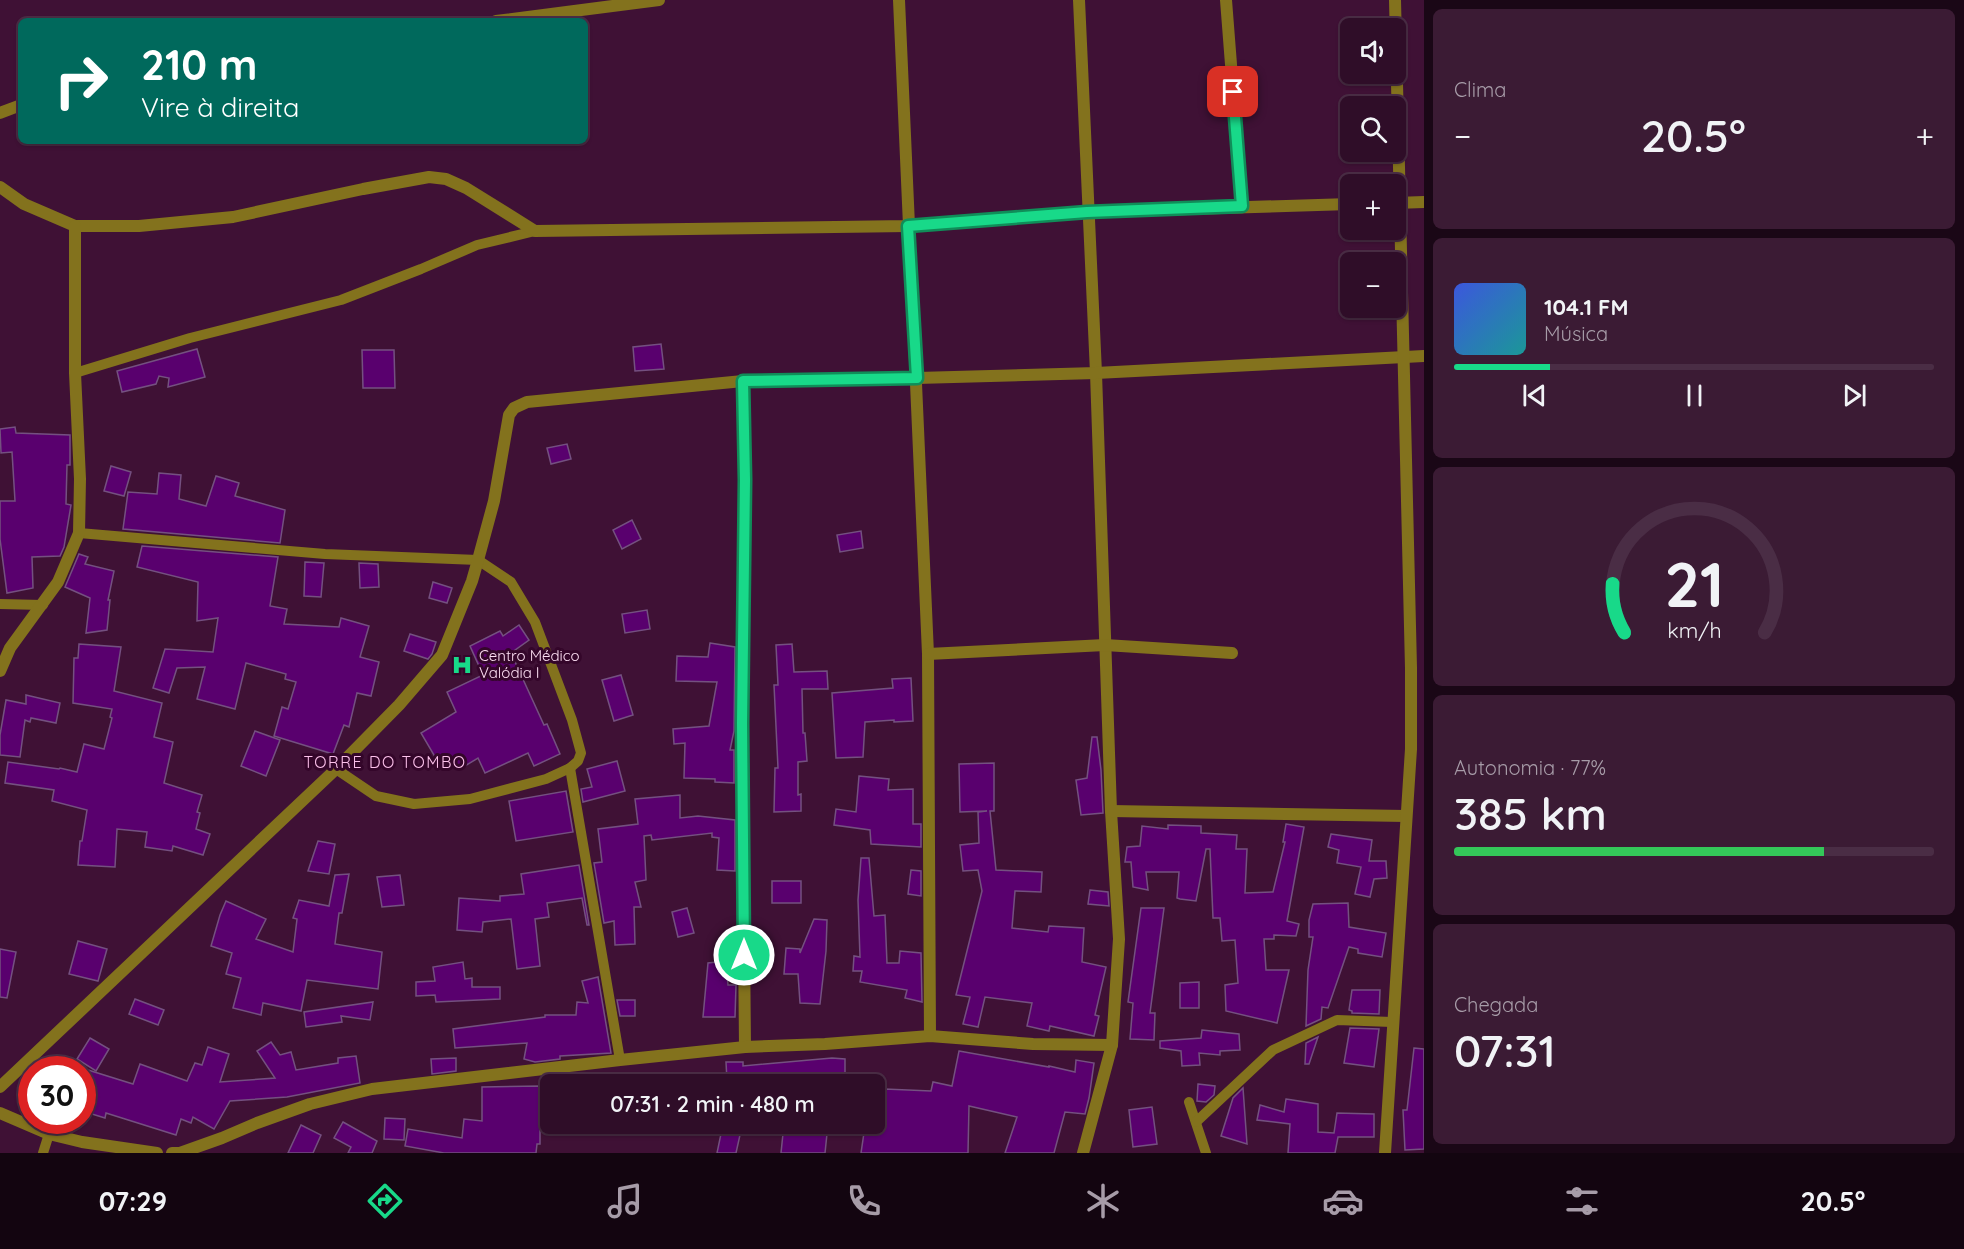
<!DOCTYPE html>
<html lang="pt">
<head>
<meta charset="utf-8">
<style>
	body { margin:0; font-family:Quicksand,sans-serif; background:#3b1b34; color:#f1f3f6; height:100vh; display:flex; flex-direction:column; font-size:22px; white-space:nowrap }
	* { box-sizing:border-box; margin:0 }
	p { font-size:20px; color:#a79ca8 }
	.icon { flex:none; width:33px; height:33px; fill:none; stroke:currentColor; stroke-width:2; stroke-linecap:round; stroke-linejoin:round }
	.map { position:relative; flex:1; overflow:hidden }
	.panel { display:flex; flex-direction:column; gap:9px; padding:9px; background:#1a0716; width:540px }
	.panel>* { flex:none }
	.hud { position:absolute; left:18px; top:18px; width:570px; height:126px; border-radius:9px; box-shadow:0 2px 4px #0004,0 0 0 2px #4a2d45; background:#00695c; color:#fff; overflow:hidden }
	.fabs { position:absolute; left:1340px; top:18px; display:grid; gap:12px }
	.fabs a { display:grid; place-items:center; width:66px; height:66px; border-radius:9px; background:#2f0d28; box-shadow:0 2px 4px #0004,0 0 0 2px #4a2d45; font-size:30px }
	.speed { position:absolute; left:18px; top:1056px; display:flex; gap:12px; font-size:30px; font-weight:700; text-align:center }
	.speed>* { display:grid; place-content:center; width:78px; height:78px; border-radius:50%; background:#2f0d28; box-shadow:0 2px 4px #0004,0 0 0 2px #4a2d45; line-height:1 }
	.speed .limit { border:9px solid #d22; background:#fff; color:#111 }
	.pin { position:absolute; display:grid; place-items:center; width:51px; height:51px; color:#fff; margin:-26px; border-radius:12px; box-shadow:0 3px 9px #0006 }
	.me { position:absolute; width:66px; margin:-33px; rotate:0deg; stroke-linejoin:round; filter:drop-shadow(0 0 4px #0008) }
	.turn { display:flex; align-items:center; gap:21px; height:126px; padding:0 24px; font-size:27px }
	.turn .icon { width:78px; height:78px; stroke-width:2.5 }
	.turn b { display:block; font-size:42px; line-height:51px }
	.big { font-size:45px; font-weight:600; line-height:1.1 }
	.panel .tile { flex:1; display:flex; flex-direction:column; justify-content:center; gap:9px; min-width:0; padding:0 21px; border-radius:9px; background:#3b1b34 }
	.panel .dial { align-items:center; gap:0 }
	.dial svg { height:156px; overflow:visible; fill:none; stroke:#4a2d45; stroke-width:7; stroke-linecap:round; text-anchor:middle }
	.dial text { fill:#f1f3f6; stroke:none }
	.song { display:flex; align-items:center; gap:18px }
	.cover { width:72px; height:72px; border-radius:9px; background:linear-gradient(135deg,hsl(230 70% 55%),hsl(180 70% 35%)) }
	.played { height:6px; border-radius:3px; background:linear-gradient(90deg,#18d989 20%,#4a2d45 20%) }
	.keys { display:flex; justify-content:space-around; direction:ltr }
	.heat { display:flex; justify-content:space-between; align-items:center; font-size:33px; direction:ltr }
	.charge { height:9px; border-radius:4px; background:linear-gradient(90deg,#34c759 77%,#4a2d45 0) }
	.trip { position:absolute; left:540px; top:1074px; width:345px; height:60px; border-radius:9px; background:#2f0d28; box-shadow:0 2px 4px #0004,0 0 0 2px #4a2d45; font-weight:600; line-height:60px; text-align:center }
	.tab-bar { display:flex; height:96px; justify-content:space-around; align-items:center; background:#130510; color:#a79ca8 }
	.tab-bar .icon { width:42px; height:42px }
	.tab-bar .current { color:#18d989 }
	.tab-bar b { font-size:27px; color:#f1f3f6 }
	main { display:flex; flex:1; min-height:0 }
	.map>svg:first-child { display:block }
	.building { fill:#59006e; stroke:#745080; stroke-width:1.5 }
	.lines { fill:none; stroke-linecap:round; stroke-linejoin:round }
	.service { stroke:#83721d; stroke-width:10 }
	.minor { stroke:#83721d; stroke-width:12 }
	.route-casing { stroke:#108d59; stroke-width:15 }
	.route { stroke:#18d989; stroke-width:10 }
	.labels { text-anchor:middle; stroke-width:6; stroke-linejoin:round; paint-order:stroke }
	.poi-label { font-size:15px; fill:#fddff3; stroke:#34062a; text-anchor:start }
	.neighbourhood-label { font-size:16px; letter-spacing:1.5px; fill:#fdc2ec; stroke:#34062a }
</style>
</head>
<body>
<main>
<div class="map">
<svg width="1424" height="1153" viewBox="0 0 1424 1153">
	<rect width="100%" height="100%" fill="#3f1135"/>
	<g class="building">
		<path d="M661 344 664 369 635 371 633 347Z"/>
		<path d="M197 349 205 377 168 387 169 378 159 376 156 384 122 392 117 371Z"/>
		<path d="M362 350H394L395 388H363Z"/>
		<path d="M15 427 16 433 70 435V465H67L66 504 71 505 64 547 60 556 32 557 33 588 7 593 0 539V501H15L12 452 1 453 0 429Z"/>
		<path d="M567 444 571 459 551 464 547 448Z"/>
		<path d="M111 466 131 472 124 496 104 491Z"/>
		<path d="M159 473 181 475 179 499 206 506 216 476 239 483 235 496 285 510 280 543 123 529 128 492 157 494Z"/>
		<path d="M632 520 641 539 622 549 613 530Z"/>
		<path d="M861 531 863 548 840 552 837 535Z"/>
		<path d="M142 546 278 557 270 606 287 609 284 624 339 627 341 618 369 626 360 657 379 662 371 696 357 693 349 727 344 725 333 754 274 736 282 707 288 709 296 682 285 679 286 674 246 663 235 709 197 699 205 667 177 668 169 693 153 688 165 649 213 652 218 618 197 621 198 582 137 567Z"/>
		<path d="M79 554 88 557 85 564 114 571 108 600H110L107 630 86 633 90 598 65 587Z"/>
		<path d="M305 562 324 563 321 597 304 596Z"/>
		<path d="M359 563 378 564 379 587 360 588Z"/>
		<path d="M433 582 452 588 447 603 429 598Z"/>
		<path d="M647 610 650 629 625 633 622 614Z"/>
		<path d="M519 625 529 640 511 653 544 725 547 724 560 754 534 766 528 753 485 773 478 758 460 769 454 759 441 767 421 733 456 712 447 692 483 675 470 646 500 631 503 636Z"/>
		<path d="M410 634 436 642 432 654 428 659 404 651Z"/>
		<path d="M710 643 735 647 734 731 730 750H734V783L715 782V779L684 778 685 743 674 744 673 729 709 726 717 682 676 681 677 656 708 657Z"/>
		<path d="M79 644 121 647 114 691 162 703 154 737 173 742 164 783 202 795 197 812 200 813 196 829 210 834 203 855 173 846 172 851 145 847 147 832 117 829 115 867 78 865 80 841H82L87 810 52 801 54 790 5 783 8 762 59 769 60 768 77 772 84 744 104 749 112 718 110 717 112 709 73 703 74 658H78Z"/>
		<path d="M792 644 794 672 827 671 828 689H802L803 733H805L807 761 798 762V795L801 794V811L774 812 775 768H778L774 685H778L776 645Z"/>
		<path d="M621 675 633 715 614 721 602 680Z"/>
		<path d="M911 678 913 721 894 722V720L865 722 863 757 836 758 832 693 893 688 892 679Z"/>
		<path d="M26 695 60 703 56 723 31 718 30 722 25 720 20 757 0 755V735L6 700 26 704Z"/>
		<path d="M255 731 280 740 266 776 241 766Z"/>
		<path d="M1092 737H1097L1101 770 1103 813 1081 815 1076 780 1087 778Z"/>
		<path d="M617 761 625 791 583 802 581 789 592 787 587 769Z"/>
		<path d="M994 763V811H990L996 870 1042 872 1041 892 1015 891 1012 928 1048 932 1049 926 1084 928 1082 962 1106 967 1095 1015 1099 1016 1094 1036 1050 1026 1049 1031 1027 1026 1032 1003 985 997 978 1027 963 1024 970 997 956 995 982 891 978 870 963 871 960 845 979 843 978 812 987 811 960 812 959 764Z"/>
		<path d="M859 776 889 779 888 790 913 789V824H921V847L871 844 870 830 834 825 836 809 856 812Z"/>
		<path d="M566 791 573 832 516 841 509 801Z"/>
		<path d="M680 795V818L698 816 735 820V871L717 870 719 838 712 837V833L652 840 651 835 644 836 646 880 635 882 641 907H634L635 944 615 945 614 921 604 923 594 863 602 862 598 829 638 824 635 799Z"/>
		<path d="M1286 824 1304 827 1287 921 1299 924 1296 936 1274 935V939H1264L1266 970H1289L1277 1023 1226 1011 1225 985 1238 983 1235 940 1222 941 1220 918H1213L1210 849H1206L1196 901 1180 899 1177 898 1179 872H1146L1148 890 1133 887 1131 862H1125L1127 847 1140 846 1142 826 1168 829V825L1201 826V833L1237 835 1236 849H1247L1245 893 1273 892 1285 842H1283Z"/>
		<path d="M1331 834 1372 840 1369 861H1386L1387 878 1374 879 1370 897 1355 894 1361 867 1337 863 1339 850 1328 847Z"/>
		<path d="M318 841 335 844 329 874 308 871Z"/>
		<path d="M861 858H869L874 916 885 915 887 963H899L900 951 921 953 922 1002 905 998 907 990 860 982 862 971H853L854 956 860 957 858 900Z"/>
		<path d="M579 865 589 925H587L582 898 547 903 549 917 535 919 540 966 517 969 511 919 483 922 482 932 457 930 459 898 500 901V896L524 894 521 874Z"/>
		<path d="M911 870 921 871V896L908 894Z"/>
		<path d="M349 874 342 913H339L335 944 382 952 378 989 307 980 301 1011 263 1003 261 1015 233 1008 241 978 226 974 232 953 211 946 220 915 226 901 266 919 256 939 293 952 297 919 293 918 299 900 329 906 335 875Z"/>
		<path d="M400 875 404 905 382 907 377 877Z"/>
		<rect x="772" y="881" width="29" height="22"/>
		<path d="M1090 890 1108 892 1109 906 1088 904Z"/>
		<path d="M1348 903 1349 927 1386 933 1382 957 1358 953V949L1349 947 1328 1008 1322 1007 1321 1019 1306 1026 1308 970 1313 937H1309V920L1313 904Z"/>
		<path d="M687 908 694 933 678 937 672 912Z"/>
		<path d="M1141 908H1164L1150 1013H1155L1154 1040 1130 1039 1133 1003 1128 1002Z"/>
		<path d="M814 919 827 920 826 951 820 1004 800 1003 798 974H784L786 948 800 949V953Z"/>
		<path d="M78 941 107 949 98 981 69 974Z"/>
		<path d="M0 949 16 952 7 998 0 997Z"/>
		<path d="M726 961 728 985H736L735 1017H703L708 963Z"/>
		<path d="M463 962 465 979 472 978V987H500V999L436 1002 435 995 416 996V982L435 981 433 967Z"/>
		<path d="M598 977 611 1053 560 1056V1059L535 1062 524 1059 527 1043 455 1048 453 1029 545 1017V1015H576L577 1002 588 1003 582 981Z"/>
		<path d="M1199 982V1008H1180V983Z"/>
		<path d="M1352 990H1380L1379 1014 1352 1013V1011L1349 1010Z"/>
		<path d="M135 999 164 1010 158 1025 129 1014Z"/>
		<path d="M617 1000H635V1016H620Z"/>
		<path d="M373 1002 370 1020 341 1016 342 1022 306 1027 304 1012Z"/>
		<path d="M1350 1028 1379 1029 1374 1067 1344 1063Z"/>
		<path d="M1202 1030 1239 1034 1240 1050 1220 1051V1055L1199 1053 1200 1065 1182 1066 1181 1051 1160 1048V1041L1201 1038Z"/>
		<path d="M1318 1037 1309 1064H1305L1306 1043Z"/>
		<path d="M90 1038 109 1049 96 1071 77 1059Z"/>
		<path d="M271 1042 280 1055 291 1052 296 1070 338 1063V1058L356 1056 360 1083 287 1097 230 1101 214 1129 193 1117 191 1123 181 1119 176 1135 106 1113 105 1118 82 1111V1088L88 1070 133 1084 140 1064 187 1081 195 1063 202 1065 208 1047 229 1054 220 1082 275 1078 257 1051Z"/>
		<path d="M1414 1048 1424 1049V1149L1405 1150 1403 1110H1407Z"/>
		<path d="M959 1051 1049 1067V1066L1075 1072 1076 1060 1094 1063 1089 1098 1085 1114 1065 1112 1054 1153H1005L1017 1117 969 1106 968 1153H861L865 1126 874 1127V1092L885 1095V1089L931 1091 933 1082 952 1086Z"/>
		<path d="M456 1058V1071L432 1074 431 1059Z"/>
		<path d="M832 1058 845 1059V1076L810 1075 811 1081 770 1084H752V1080L727 1081 726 1062H743V1066Z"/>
		<path d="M1198 1084 1215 1086 1214 1095 1206 1102 1197 1101Z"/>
		<path d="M540 1086V1144H537L536 1153H444L405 1146 408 1129 462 1138 464 1119 482 1121V1087Z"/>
		<path d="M1243 1088 1247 1144 1221 1136 1233 1098Z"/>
		<path d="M1286 1099 1318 1104V1132L1334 1133 1337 1113 1374 1114V1137H1338L1335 1153H1288L1290 1124 1257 1120 1260 1105 1284 1112Z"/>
		<path d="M1152 1107 1157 1144 1133 1147 1129 1110Z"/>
		<path d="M385 1118 405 1119 404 1140 384 1139Z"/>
		<path d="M343 1122 377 1141 372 1153H348L351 1147 334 1138Z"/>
		<path d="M723 1124 742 1126 736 1153H717Z"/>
		<path d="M784 1124H828L825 1153H781Z"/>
		<path d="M301 1125 321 1135 313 1153H288Z"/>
	</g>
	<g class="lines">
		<g class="service">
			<path d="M75 373 190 338 341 300 421 269 477 245 535 231"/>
			<path d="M79 533 325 554 478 560 511 582 535 622 572 720 581 753 578 761 570 768 546 779 470 799 414 804 376 796 336 769"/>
			<path d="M0 604 43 605"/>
			<path d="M570 768 620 1060"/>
			<path d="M1189 1102 1206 1153"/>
			<path d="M1196 1122 1273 1050 1337 1020 1392 1022"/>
			<path d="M43 1153 49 1134"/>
		</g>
		<g class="minor">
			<path d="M899 0 928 654 930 1036"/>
			<path d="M1079 0 1096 373 1111 811 1119 939 1112 1045 1083 1153"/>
			<path d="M1226 0 1242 206"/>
			<path d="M496 21 659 0"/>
			<path d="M0 113 21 105"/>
			<path d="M0 187 24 204 75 226H139L233 217 363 189 429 177 446 179 466 188 535 231 908 226 1087 212 1350 204"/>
			<path d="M1395 203 1424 202"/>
			<path d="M743 381 745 458 742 723 745 1047"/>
			<path d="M928 654 1105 645 1232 653"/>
			<path d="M0 671 10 648 58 582 79 533 80 479 75 373V226"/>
			<path d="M1111 811 1406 816"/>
			<path d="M0 1087 336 769 399 705 442 655 472 581 478 560 494 501 509 415 514 408 527 402 743 381 917 378 1096 373 1424 356"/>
			<path d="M0 1113 49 1134 82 1142 157 1153"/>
			<path d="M172 1153H180L222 1138 257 1123 310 1104 372 1089 620 1060 745 1047 825 1044 930 1036 1033 1044 1112 1045"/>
			<path d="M1385 1153 1411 749V668L1395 0"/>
		</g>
	</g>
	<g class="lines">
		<g class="route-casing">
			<path id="route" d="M744 955 742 723 745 480 743 381 917 378 908 226 1087 212 1242 206 1233 92"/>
		</g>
		<use href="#route" class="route"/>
	</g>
	<defs>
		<g id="hospital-bare" transform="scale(1.62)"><path d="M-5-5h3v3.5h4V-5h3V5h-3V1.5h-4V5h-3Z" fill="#18d989" stroke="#34062a" stroke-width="2.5" paint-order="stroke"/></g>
	</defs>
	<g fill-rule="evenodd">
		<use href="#hospital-bare" x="462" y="665"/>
	</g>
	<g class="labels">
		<g class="poi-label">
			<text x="479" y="661">Centro Médico<tspan x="479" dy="17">Valódia I</tspan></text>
		</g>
		<g class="neighbourhood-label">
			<text x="385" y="768">TORRE DO TOMBO</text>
		</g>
	</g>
</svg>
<div class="fabs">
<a><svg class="icon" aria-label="sound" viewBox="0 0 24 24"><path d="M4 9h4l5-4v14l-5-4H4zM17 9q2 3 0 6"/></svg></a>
<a><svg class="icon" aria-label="search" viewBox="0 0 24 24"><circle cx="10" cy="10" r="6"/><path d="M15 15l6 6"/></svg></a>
<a>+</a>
<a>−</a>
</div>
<div class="speed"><div class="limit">30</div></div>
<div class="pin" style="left:1233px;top:92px;background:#d93025"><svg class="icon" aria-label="arrive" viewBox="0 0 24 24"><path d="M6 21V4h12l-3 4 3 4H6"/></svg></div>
<svg class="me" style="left:744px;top:955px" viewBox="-20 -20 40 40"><circle r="17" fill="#18d989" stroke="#fff" stroke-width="3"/><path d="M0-11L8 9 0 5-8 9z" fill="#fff"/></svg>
<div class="trip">07:31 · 2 min · 480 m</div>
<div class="hud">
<div class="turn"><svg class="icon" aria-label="right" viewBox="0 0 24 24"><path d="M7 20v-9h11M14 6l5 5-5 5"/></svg><div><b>210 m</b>Vire à direita</div></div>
</div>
</div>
<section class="panel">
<div class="tile"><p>Clima</p>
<div class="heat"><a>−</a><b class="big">20.5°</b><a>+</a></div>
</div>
<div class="tile">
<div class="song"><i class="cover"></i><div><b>104.1 FM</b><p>Música</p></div></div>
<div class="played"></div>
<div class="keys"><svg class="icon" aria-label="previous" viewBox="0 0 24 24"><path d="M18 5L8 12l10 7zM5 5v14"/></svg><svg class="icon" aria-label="pause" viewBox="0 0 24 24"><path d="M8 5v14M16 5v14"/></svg><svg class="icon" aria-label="next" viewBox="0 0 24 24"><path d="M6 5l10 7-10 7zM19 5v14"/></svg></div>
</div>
<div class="tile dial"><svg viewBox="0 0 100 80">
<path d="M14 69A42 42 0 1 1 86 69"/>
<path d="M14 69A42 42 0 0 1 8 44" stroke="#18d989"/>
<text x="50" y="56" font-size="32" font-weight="700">21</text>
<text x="50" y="72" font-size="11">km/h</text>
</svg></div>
<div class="tile"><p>Autonomia · 77%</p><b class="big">385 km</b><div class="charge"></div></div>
<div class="tile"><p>Chegada</p><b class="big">07:31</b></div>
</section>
</main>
<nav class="tab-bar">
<b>07:29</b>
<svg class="icon current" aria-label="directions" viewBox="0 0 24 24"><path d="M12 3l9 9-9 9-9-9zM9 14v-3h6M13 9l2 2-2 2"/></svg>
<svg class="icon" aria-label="music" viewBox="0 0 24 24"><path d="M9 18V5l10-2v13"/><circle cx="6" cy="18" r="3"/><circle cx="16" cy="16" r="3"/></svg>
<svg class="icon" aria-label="phone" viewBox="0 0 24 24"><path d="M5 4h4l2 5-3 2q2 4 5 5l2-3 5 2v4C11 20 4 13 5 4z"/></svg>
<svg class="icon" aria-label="climate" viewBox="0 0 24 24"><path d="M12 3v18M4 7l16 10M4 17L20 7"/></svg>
<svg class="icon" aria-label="car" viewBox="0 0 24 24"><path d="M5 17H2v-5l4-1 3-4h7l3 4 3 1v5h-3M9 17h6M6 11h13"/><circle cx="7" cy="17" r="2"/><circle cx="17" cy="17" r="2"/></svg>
<svg class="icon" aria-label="filters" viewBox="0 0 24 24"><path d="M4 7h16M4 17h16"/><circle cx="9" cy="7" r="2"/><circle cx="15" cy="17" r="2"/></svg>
<b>20.5°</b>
</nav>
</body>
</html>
